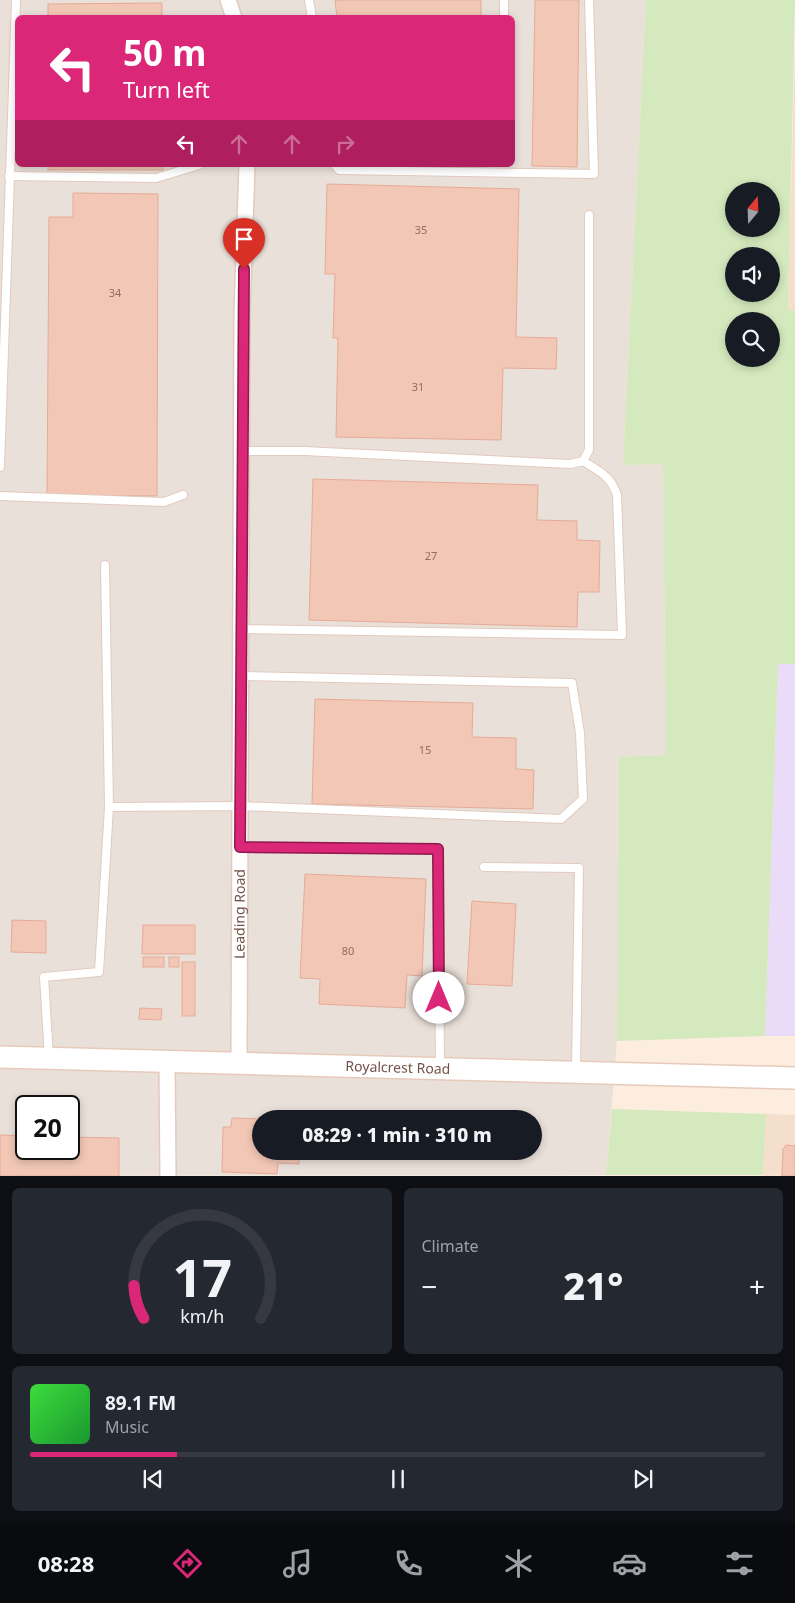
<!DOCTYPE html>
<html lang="en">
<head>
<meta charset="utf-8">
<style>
	body { margin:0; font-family:"Noto Sans",sans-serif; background:#242831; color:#f1f3f6; height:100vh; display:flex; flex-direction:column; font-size:19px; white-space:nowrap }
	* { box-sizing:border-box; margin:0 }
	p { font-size:16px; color:#9ea1a6 }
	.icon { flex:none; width:28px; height:28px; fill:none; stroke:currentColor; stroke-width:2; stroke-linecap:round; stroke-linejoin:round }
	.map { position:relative; height:1176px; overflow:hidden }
	.drawer { display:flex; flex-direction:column; gap:12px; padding:12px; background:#0d0f14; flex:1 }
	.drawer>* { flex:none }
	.top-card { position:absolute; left:15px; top:15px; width:500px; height:152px; border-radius:8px; box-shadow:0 2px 8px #0003; background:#db2777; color:#fff; overflow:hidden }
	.needle { width:32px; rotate:19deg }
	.buttons { position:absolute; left:725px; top:182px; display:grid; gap:10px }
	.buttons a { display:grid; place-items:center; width:55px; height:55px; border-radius:50%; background:#171b24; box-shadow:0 2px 8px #0003; font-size:25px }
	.speed { position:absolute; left:15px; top:1095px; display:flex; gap:10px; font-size:25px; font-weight:700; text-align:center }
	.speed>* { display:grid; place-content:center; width:65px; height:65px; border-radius:50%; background:#171b24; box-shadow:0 2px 8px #0003; line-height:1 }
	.speed .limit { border:2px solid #111; border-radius:8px; background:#fff; color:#111 }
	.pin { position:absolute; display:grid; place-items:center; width:42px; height:42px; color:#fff; margin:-51px -21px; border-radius:50% 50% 50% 0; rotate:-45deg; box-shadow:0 0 5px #0007 }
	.pin .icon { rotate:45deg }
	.me { position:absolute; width:55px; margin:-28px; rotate:0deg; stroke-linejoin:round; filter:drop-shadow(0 0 4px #0008) }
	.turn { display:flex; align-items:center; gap:18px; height:105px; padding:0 25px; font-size:22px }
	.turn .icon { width:65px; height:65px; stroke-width:2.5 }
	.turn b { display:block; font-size:35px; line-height:42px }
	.lanes { display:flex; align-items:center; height:48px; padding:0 25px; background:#0003; justify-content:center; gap:25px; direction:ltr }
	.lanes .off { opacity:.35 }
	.big { font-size:38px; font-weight:800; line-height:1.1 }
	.drawer .widget { flex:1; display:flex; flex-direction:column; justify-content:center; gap:8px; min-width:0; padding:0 18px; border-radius:8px; background:#242831 }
	.drawer .dial { align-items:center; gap:0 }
	.dial svg { height:130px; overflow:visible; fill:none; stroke:#363941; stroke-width:7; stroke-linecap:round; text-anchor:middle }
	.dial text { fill:#f1f3f6; stroke:none }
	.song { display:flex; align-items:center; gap:15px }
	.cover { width:60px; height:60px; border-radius:8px; background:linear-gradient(135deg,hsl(120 70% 55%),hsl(130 70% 35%)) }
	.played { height:5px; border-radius:2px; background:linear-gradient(90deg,#db2777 20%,#363941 20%) }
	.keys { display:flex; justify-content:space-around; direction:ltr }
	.heat { display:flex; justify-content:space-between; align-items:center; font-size:28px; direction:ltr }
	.drawer .tiles { flex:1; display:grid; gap:12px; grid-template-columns:1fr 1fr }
	.widget:last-child { grid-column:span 2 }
	.trip { position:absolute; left:252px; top:1110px; width:290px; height:50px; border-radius:25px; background:#171b24; box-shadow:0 2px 8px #0003; font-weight:800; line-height:50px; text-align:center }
	.menu { display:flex; height:80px; justify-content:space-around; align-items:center; background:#090b0e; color:#9ea1a6 }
	.menu .icon { width:35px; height:35px }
	.menu .current { color:#db2777 }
	.menu b { font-size:22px; color:#f1f3f6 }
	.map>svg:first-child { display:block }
	.residential { fill:#f4decc }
	.industrial { fill:#eae0da; fill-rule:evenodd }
	.education { fill:#eadbf8 }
	.green { fill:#d4e9bd; fill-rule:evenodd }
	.building { fill:#f2c7b5; stroke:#e5ab95 }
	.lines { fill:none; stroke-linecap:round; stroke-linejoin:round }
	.lane-casing { stroke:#e2cabd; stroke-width:10 }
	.street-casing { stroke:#e2cabd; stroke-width:18 }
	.secondary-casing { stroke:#e7caba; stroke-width:24 }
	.lane { stroke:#fff; stroke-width:8 }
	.street { stroke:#fff; stroke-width:15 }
	.secondary { stroke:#fff; stroke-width:21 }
	.route-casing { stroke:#8e194d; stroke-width:12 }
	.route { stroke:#db2777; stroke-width:9 }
	.labels { text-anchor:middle; stroke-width:4; stroke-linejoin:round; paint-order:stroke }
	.number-label { font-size:11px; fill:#926e62 }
	.street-label { font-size:14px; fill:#725146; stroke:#fff1e4 }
</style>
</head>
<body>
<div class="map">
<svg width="795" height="1176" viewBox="0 0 795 1176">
	<rect width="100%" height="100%" fill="#fcedde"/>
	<g class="residential">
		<path d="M795 46V311H788Z"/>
		<path d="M766 1114 795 1115V1175L763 1176Z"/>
	</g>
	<path class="industrial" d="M0 0H646L623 465 663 464 666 755 619 757 617 1041 606 1175 0 1176ZM18 18H512V165H18ZM26 1106H69V1149H26ZM261 1119H534V1151H261Z"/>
	<path class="education" d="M778 664H795V1036H765Z"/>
	<g class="green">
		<path d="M646 0H795L788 310 795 311V664H778L765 1036 617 1041 619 757 666 755 663 464 623 465ZM734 191H771V229H734ZM734 256H771V294H734ZM734 321H771V359H734Z"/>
		<path d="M612 1109 766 1114 763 1175H606Z"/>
	</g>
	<g class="building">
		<path d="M335 0H481V18H337Z"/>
		<path d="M535 0H579L577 167 532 166Z"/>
		<path d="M162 3V18H48V4Z"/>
		<rect x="48" y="165" width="115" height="5"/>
		<path d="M394 165H468V171Z"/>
		<path d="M327 184 519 189 516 337 557 338 556 369 503 368 501 440 336 437 338 338H333L335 274H325Z"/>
		<path d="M73 193 158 194 157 496 47 495 49 217H73Z"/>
		<path d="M313 479 538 485 537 520 577 521V540L600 541 599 592H578L577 627 309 620Z"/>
		<path d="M315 699 473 703 472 737 516 738V769L534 770 533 809 312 804Z"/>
		<path d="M305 874 426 879 422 976 407 975 405 1008 319 1004 320 979 300 978Z"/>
		<path d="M472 901 516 904 512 986 467 984Z"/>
		<path d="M12 920 46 921V953L11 952Z"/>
		<path d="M143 925H195V954H142Z"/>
		<rect x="143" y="957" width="21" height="10"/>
		<rect x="169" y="957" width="10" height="10"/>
		<rect x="182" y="962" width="13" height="54"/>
		<path d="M140 1008 162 1009 161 1020 139 1019Z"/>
		<path d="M232 1118 261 1119V1151H299V1164L278 1163 277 1174 222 1172 223 1127H231Z"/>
		<path d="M0 1135 26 1136V1149H69V1137L119 1138V1176H0Z"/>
		<path d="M786 1145 795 1146V1176H782L783 1149Z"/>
	</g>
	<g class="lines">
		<g class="lane-casing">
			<g id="lane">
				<path d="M309 0 312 18"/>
				<path d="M504 18V0"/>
				<path d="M335 165 339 170 594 174 589 0"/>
				<path d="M9 176 156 178 199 165"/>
				<path d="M242 451H304L570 464 583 461 589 450V215"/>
				<path d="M0 467 16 0"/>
				<path d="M0 496 164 502 183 495"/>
				<path d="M105 565 109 807 240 806 561 819 583 799 580 733 572 683 240 676"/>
				<path d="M241 629 622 635 617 495C611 476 600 472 583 461"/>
				<path d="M240 847 438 849 440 1067"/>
				<path d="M484 867 579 868 576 1070"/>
				<path d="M49 1057 44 977 99 972 109 807"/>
			</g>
		</g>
		<g class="street-casing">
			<g id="street">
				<path d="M228 0 234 18"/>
				<path d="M167 1061 168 1176"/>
				<path id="s1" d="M239 1063 242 313 247 165"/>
			</g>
		</g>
		<g class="secondary-casing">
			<g id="secondary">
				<path id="s2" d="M0 1057 795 1078"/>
			</g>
		</g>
		<use href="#lane" class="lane"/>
		<use href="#street" class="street"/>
		<use href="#secondary" class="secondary"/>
	</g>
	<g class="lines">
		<g class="route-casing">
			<path id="route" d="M244 269 240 847 438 849 439 998"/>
		</g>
		<use href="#route" class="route"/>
	</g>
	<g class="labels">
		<g class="number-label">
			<text x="421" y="234">35</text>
			<text x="115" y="297">34</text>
			<text x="418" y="391">31</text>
			<text x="431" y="560">27</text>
			<text x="425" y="754">15</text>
			<text x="348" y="955">80</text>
		</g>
		<g class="street-label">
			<text dy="5" stroke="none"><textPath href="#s1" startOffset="149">Leading Road</textPath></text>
			<text dy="5" stroke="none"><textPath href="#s2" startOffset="398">Royalcrest Road</textPath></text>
		</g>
	</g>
</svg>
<div class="buttons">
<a><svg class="needle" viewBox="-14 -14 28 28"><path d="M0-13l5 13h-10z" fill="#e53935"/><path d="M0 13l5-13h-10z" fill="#9ea1a6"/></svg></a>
<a><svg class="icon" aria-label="sound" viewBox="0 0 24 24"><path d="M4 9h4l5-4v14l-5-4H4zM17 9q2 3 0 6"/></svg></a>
<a><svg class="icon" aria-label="search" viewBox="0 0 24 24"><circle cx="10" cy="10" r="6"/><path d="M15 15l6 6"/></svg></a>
</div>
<div class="speed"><div class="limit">20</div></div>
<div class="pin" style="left:244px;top:269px;background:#d93025"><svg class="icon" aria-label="arrive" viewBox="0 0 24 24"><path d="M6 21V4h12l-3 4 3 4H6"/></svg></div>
<svg class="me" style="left:439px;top:998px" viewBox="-20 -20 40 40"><circle r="19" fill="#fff"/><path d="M0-13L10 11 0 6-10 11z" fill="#db2777"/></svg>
<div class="trip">08:29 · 1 min · 310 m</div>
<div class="top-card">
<div class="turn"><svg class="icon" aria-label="left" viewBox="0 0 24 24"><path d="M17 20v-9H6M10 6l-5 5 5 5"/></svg><div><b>50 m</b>Turn left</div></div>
<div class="lanes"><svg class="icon" aria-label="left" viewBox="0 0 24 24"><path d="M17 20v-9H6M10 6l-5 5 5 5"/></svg><svg class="icon off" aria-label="ahead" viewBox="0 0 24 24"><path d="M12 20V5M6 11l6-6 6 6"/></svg><svg class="icon off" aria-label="ahead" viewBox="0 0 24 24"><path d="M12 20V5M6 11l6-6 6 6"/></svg><svg class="icon off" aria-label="right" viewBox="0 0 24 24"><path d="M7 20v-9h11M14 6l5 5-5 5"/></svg></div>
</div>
</div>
<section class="drawer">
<div class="tiles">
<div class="widget dial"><svg viewBox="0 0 100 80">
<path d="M14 69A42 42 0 1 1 86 69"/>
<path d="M14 69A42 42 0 0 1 8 49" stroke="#db2777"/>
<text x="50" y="56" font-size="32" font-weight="700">17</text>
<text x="50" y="72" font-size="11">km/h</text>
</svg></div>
<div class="widget"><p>Climate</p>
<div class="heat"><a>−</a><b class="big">21°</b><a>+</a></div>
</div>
<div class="widget">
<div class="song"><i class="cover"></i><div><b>89.1 FM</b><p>Music</p></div></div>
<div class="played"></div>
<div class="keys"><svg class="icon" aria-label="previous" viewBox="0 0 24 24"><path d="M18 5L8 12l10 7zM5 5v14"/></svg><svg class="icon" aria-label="pause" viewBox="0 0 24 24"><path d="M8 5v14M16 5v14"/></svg><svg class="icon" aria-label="next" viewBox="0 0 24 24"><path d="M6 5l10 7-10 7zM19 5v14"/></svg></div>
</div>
</div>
</section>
<nav class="menu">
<b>08:28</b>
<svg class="icon current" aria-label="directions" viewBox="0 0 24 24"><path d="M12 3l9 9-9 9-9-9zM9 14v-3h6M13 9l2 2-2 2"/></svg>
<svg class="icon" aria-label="music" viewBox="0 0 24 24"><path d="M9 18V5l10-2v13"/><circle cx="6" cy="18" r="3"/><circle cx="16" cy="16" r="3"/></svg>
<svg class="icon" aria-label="phone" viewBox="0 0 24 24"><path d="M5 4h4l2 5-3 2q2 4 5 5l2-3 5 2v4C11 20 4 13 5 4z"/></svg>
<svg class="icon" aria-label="climate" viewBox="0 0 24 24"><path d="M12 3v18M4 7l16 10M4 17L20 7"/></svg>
<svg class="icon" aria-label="car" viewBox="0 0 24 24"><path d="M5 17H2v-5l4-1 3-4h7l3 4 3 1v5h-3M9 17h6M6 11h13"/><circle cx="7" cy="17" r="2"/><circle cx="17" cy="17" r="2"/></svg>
<svg class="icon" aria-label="filters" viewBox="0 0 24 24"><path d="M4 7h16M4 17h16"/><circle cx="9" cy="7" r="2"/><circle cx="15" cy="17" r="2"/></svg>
</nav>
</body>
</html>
